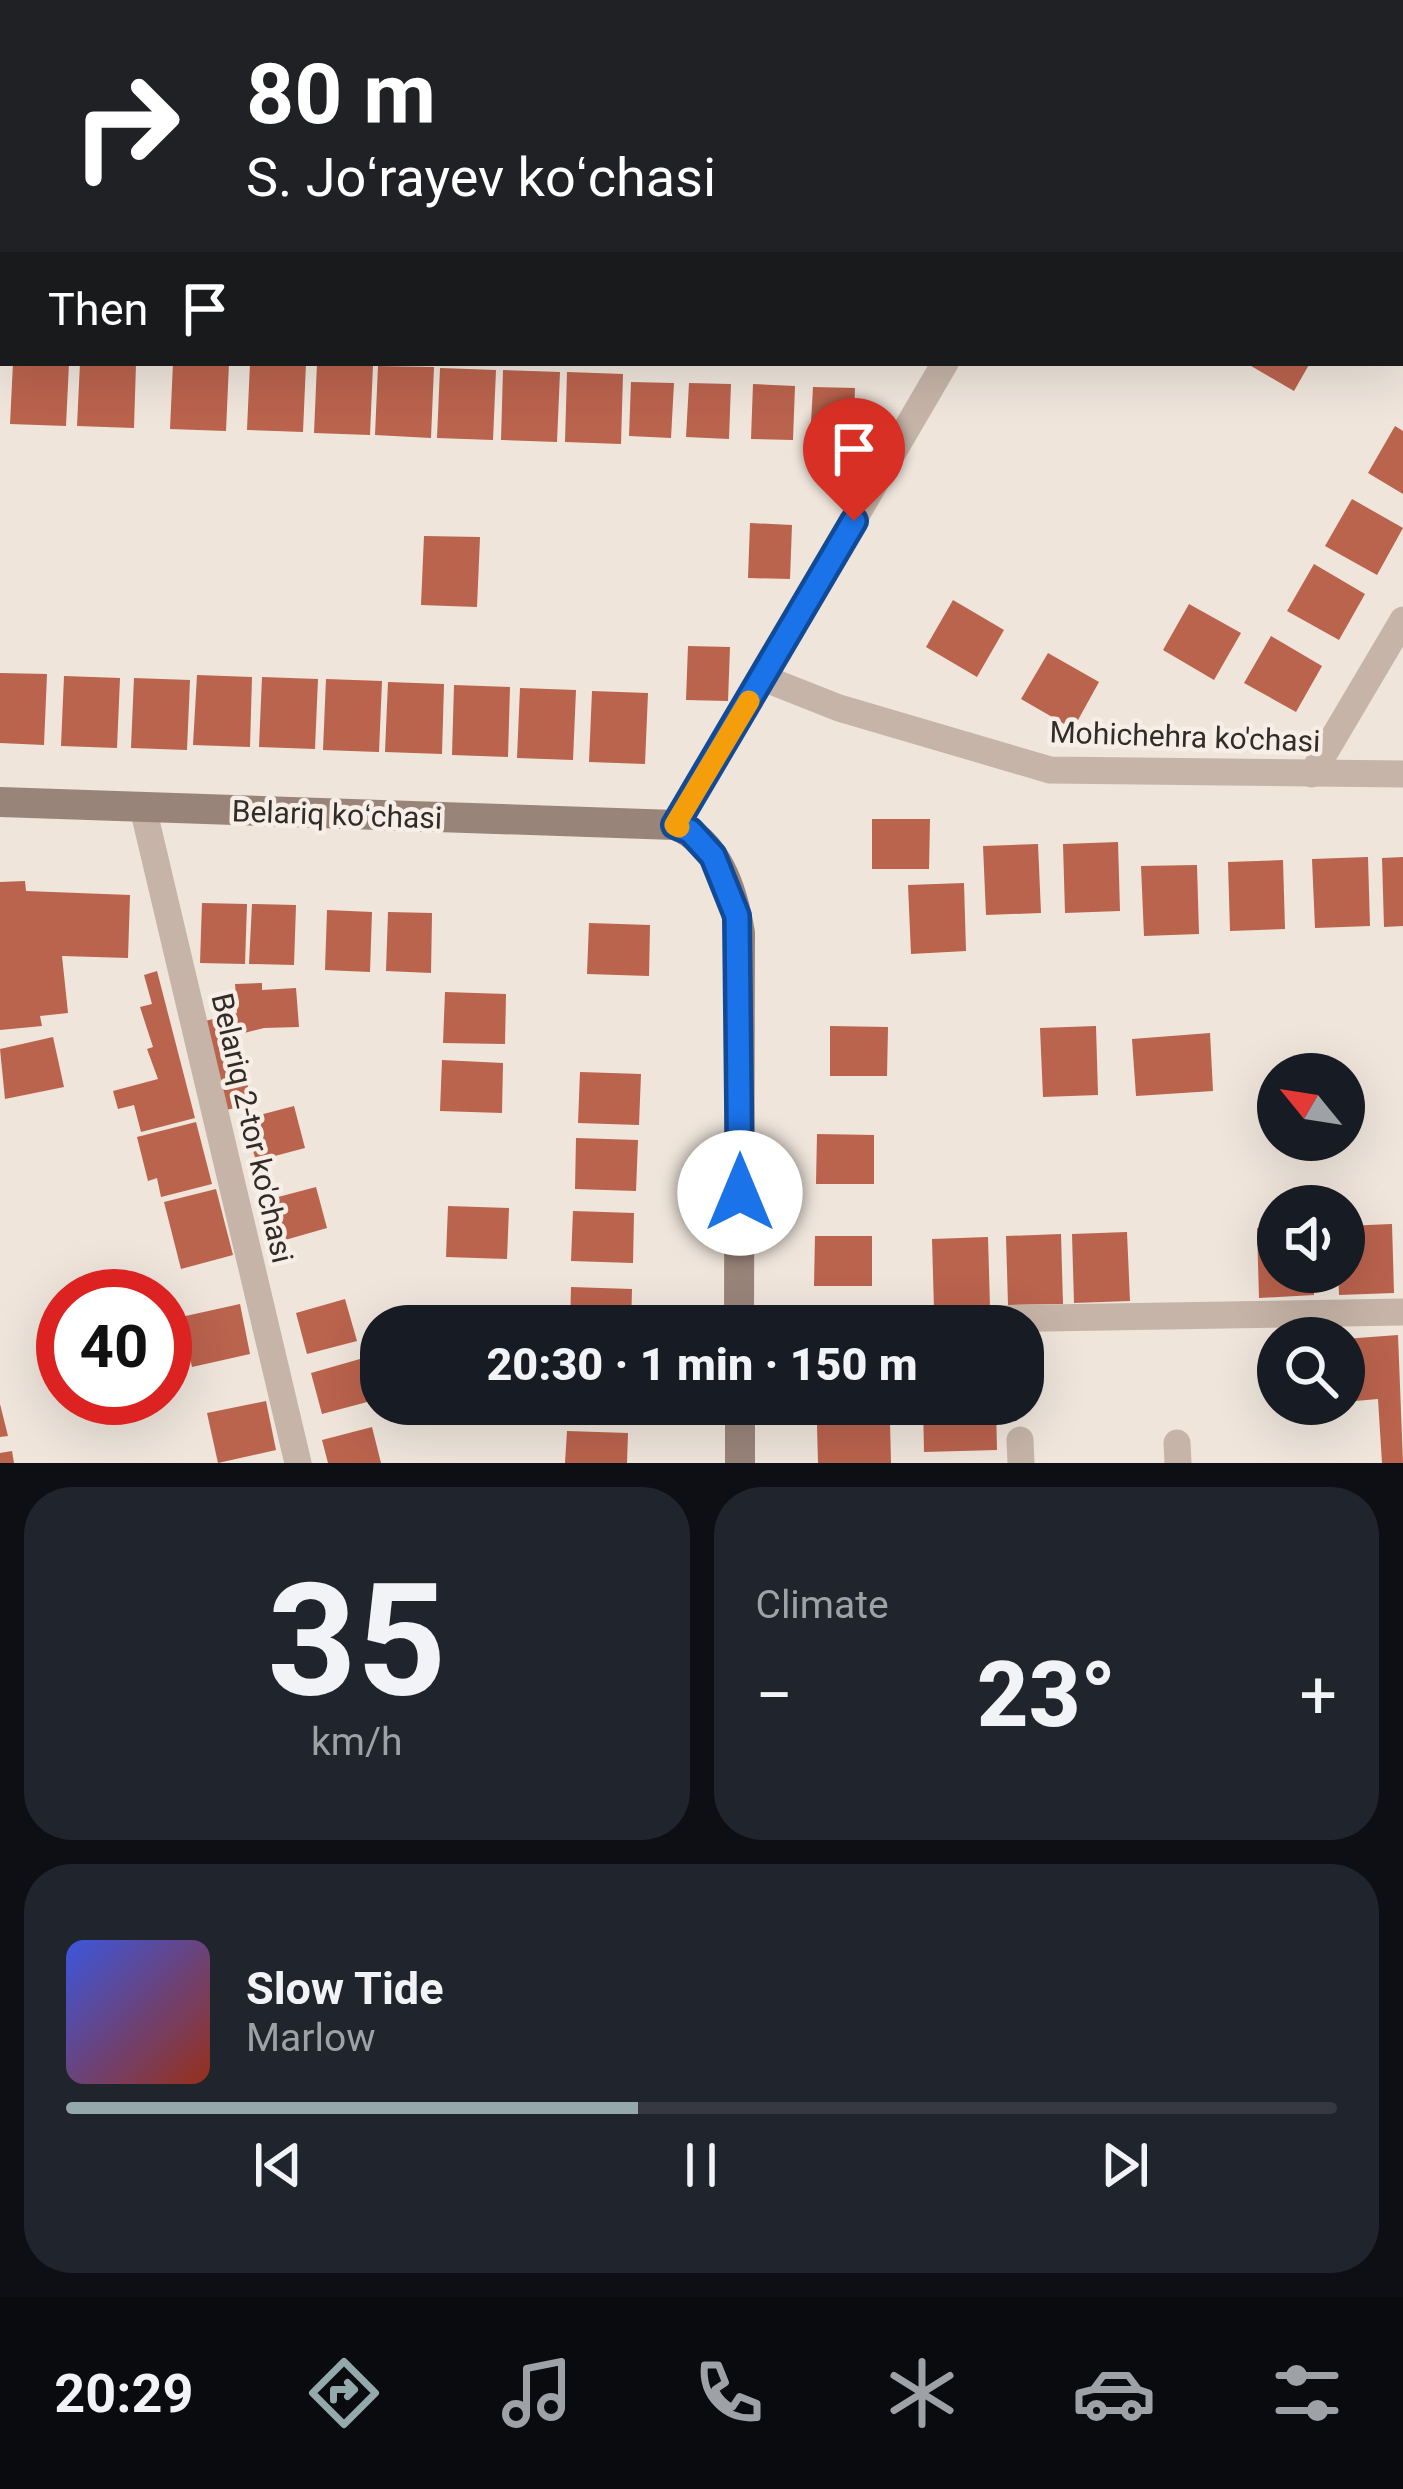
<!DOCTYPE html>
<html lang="en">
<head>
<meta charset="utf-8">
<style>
	body { margin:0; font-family:Roboto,sans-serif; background:#20242c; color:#f1f3f6; height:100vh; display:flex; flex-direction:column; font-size:45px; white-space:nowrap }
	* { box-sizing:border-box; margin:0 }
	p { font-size:39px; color:#9ea1a6 }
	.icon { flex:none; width:66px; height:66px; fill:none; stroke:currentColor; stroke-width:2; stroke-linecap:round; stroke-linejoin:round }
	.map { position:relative; height:1463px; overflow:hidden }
	.side { display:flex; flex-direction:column; gap:24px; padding:24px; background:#0d0f14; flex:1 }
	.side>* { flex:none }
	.guide { position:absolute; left:0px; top:0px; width:1404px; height:366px; box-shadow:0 12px 48px #0002; background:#202124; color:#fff; overflow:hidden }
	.needle { width:78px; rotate:300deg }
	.controls { position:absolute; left:1257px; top:1053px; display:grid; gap:24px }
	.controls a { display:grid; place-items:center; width:108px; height:108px; border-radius:50%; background:#171b24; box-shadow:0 12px 48px #0002; font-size:60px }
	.speed { position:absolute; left:36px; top:1269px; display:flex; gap:24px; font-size:60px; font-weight:700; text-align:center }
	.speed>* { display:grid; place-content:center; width:156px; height:156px; border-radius:50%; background:#171b24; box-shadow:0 12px 48px #0002; line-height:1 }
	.speed .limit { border:18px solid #d22; background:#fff; color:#111 }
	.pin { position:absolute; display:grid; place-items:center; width:102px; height:102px; color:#fff; margin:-123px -51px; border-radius:50% 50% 50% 0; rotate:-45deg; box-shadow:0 0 12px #0007 }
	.pin .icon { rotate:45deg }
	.me { position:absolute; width:132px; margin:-66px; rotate:0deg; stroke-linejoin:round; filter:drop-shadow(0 0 9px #0008) }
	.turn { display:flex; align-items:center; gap:42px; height:252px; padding:0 48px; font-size:54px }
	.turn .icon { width:156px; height:156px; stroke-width:2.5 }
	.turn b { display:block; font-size:84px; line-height:102px }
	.then { display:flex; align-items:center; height:114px; padding:0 48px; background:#0003; gap:24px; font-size:45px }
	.big { font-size:90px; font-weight:800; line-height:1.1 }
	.side .card { flex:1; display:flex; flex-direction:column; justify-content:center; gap:18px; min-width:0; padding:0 42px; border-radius:48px; background:#20242c }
	.side .dial { align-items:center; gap:0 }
	.dial b { font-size:156px; line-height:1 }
	.song { display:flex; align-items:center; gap:36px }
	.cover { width:144px; height:144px; border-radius:18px; background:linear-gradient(135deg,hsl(230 70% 55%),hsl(10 70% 35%)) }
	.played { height:12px; border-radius:6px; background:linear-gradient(90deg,#93a9ac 45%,#363941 45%) }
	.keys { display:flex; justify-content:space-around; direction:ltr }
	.heat { display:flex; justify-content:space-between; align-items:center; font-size:66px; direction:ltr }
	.side .tiles { flex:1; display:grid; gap:24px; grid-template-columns:1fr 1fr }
	.card:last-child { grid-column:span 2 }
	.trip { position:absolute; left:360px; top:1305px; width:684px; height:120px; border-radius:48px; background:#171b24; box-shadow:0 12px 48px #0002; font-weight:800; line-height:120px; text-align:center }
	.tabs { display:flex; height:192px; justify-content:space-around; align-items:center; background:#090b0e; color:#9ea1a6 }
	.tabs .icon { width:84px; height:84px }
	.tabs .selected { color:#93a9ac }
	.tabs b { font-size:54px; color:#f1f3f6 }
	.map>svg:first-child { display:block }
	.building { fill:#ba634d }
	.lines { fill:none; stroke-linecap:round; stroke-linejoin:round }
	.street { stroke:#c6b4a8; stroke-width:27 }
	.secondary { stroke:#99847a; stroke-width:30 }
	.route-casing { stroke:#114b97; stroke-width:30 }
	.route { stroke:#1a73e8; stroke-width:21 }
	.slow { stroke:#f59e0b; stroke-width:21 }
	.labels { text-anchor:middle; stroke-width:9; stroke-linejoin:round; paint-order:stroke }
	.street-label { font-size:30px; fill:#332b27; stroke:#f7efe7 }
</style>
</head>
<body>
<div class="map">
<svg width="1403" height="1463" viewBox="0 0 1403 1463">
	<rect width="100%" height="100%" fill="#efe5db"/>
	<g class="building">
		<path d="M13 363H69L66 426 10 424Z"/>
		<path d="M80 363H136L134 428 77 426Z"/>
		<path d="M173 363H229L226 431 170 429Z"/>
		<path d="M250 363H306L303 432 247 430Z"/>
		<path d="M317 363 373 365 370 435 314 433Z"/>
		<path d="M1246 363H1310L1294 391Z"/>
		<path d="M378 366 434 367 431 438 375 435Z"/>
		<path d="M440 368 496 370 493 440 437 438Z"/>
		<path d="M503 370 560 372 557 442 501 440Z"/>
		<path d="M567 372 623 374 621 444 565 442Z"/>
		<path d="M631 382 674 383 671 438 629 436Z"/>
		<path d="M689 383 731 384 729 439 686 437Z"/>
		<path d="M753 384 795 386 793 440 751 439Z"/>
		<path d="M813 387 855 388 853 442 810 441Z"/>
		<path d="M1395 426 1403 431V494L1368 473Z"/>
		<path d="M1352 499 1403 528 1377 575 1325 546Z"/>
		<path d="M750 523 792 525 790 579 748 578Z"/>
		<path d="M424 536 480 537 477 607 421 605Z"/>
		<path d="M1314 564 1365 594 1339 640 1287 611Z"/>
		<path d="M953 600 1004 630 977 677 926 647Z"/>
		<path d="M1189 604 1241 633 1214 680 1163 650Z"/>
		<path d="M1271 636 1322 666 1296 712 1244 683Z"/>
		<path d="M688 646 730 647 728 701 686 700Z"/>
		<path d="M1048 653 1099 682 1073 729 1021 699Z"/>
		<path d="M0 673 47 674 44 745 0 743Z"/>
		<path d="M197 675 252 677 250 747 193 745Z"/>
		<path d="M64 676 120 678 117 748 61 746Z"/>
		<path d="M262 677 318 679 315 749 259 747Z"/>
		<path d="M134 678 190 680 187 750 131 748Z"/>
		<path d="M326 679 382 681 379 752 323 750Z"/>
		<path d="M388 682 444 684 442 754 385 752Z"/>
		<path d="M454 685 510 687 508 757 452 755Z"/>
		<path d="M520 688 576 690 573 760 517 758Z"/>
		<path d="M592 691 648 693 645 764 589 762Z"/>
		<path d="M872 819H930L929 869H872Z"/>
		<path d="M1118 842 1120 911 1065 913 1063 844Z"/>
		<path d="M1038 844 1041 913 986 915 983 846Z"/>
		<path d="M1368 857 1370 926 1315 928 1312 859Z"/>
		<path d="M1403 857V926L1384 927 1382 858Z"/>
		<path d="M1283 860 1285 929 1230 931 1228 862Z"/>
		<path d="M1197 865 1199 934 1144 936 1141 866Z"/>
		<path d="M25 881 26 891 130 895 128 958 62 956 68 1013 40 1016 42 1026 0 1030V882Z"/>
		<path d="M964 883 966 951 911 954 908 885Z"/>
		<path d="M202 903 247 904 245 964 200 963Z"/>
		<path d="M252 904 296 905 294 965 249 964Z"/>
		<path d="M327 910 372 912 370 972 325 970Z"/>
		<path d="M388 912 432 913 431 973 386 971Z"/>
		<path d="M589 923 650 925 649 976 587 974Z"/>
		<path d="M157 971 195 1118 141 1132 134 1105 118 1109 113 1091 158 1079 147 1049 153 1047 140 1007 152 1004 144 975Z"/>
		<path d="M262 983V990L296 988 299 1027 264 1028 236 1035 252 1104 222 1111 201 1022 237 1013 235 984Z"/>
		<path d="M445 992 506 994 505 1044 443 1043Z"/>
		<path d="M830 1026 888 1027 887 1076H830Z"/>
		<path d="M1096 1026 1098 1095 1043 1097 1040 1028Z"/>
		<path d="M1210 1033 1213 1091 1136 1096 1132 1039Z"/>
		<path d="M53 1037 64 1087 5 1099 0 1049Z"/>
		<path d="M442 1060 503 1063 502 1113 440 1111Z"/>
		<path d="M580 1072 641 1074 639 1125 578 1123Z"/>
		<path d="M294 1106 305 1148 256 1161 244 1119Z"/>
		<path d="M196 1122 212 1184 161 1197 157 1178 148 1181 137 1137Z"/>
		<path d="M817 1134 874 1135V1184H816Z"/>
		<path d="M576 1138 638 1140 636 1191 575 1189Z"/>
		<path d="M316 1187 327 1228 278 1242 267 1200Z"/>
		<path d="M216 1189 233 1255 181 1269 164 1202Z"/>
		<path d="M448 1206 509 1208 507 1259 446 1257Z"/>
		<path d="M573 1211 634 1213 633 1263 571 1261Z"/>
		<path d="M1392 1224 1394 1293 1339 1295 1338 1272H1344V1226Z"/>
		<path d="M1278 1227V1272H1314V1295L1259 1298 1257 1228Z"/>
		<path d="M1127 1232 1130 1301 1074 1303 1072 1234Z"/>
		<path d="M1061 1234 1063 1304 1008 1305 1006 1236Z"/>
		<path d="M815 1236H872V1286H814Z"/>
		<path d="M988 1237 990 1307 934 1309 932 1239Z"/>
		<path d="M571 1287 632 1289 631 1326H570Z"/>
		<path d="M345 1299 357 1341 307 1354 296 1313Z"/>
		<path d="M240 1304 250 1354 192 1367 181 1317Z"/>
		<path d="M1398 1335 1403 1463H1382L1378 1399 1344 1402V1339Z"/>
		<path d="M360 1359 371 1401 322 1414 311 1373Z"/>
		<path d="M266 1401 276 1450 218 1463 207 1413Z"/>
		<path d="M0 1404 8 1436 0 1437Z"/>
		<path d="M567 1404H628V1411L567 1409Z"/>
		<path d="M923 1404H996L997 1450 924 1452Z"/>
		<path d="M890 1423 891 1463H818L817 1425Z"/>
		<path d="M372 1427 381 1463H328L322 1440Z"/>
		<path d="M567 1431 628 1433 627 1463H565Z"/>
		<path d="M12 1451 14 1463H0V1453Z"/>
	</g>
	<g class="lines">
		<g class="street">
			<path d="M1166 3 1168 0"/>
			<path d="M0 329H3"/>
			<path d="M763 678 839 708 1050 770 1403 774"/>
			<path d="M1312 774 1403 620"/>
			<path d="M143 808 298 1463"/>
			<path d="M675 825 945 363"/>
			<path d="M739 1323 1403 1312"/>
			<path d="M1020 1440 1021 1463"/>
			<path d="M1177 1443 1178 1463"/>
		</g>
		<g class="secondary">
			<path d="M0 802 675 825C718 842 733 891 740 933L739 1326"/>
			<path d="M740 1404V1463"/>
		</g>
	</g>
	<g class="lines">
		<g class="route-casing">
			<path id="route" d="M740 1193 737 916 713 856 690 831 675 825 854 521"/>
		</g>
		<use href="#route" class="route"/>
		<path class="slow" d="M679 827 675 825 749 701"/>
	</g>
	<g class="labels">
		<g class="street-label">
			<text transform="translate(1185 737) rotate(2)" y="10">Mohichehra ko'chasi</text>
			<text transform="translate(337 815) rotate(2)" y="10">Belariq koʻchasi</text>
			<text transform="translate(252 1128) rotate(77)" y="10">Belariq 2-tor ko'chasi</text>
		</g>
	</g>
</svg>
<div class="controls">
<a><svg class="needle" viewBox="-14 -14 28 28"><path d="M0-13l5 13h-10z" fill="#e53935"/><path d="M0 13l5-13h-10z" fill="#9ea1a6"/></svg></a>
<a><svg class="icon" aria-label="sound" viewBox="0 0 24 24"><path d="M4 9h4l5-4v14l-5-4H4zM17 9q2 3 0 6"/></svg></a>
<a><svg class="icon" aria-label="search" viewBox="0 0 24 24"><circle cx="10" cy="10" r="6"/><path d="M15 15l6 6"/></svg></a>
</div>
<div class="speed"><div class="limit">40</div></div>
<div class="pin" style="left:854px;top:521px;background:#d93025"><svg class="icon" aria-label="arrive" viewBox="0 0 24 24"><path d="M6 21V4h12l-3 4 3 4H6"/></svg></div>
<svg class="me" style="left:740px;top:1193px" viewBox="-20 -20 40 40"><circle r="19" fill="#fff"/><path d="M0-13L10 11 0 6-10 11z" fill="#1a73e8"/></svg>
<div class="trip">20:30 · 1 min · 150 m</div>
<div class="guide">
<div class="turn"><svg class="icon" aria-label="right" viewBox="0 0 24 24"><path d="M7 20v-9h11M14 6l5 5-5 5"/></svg><div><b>80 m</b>S. Joʻrayev koʻchasi</div></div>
<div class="then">Then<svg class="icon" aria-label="arrive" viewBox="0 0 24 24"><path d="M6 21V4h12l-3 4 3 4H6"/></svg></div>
</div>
</div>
<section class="side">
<div class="tiles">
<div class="card dial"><b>35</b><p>km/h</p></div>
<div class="card"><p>Climate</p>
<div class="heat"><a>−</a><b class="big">23°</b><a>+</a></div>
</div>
<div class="card">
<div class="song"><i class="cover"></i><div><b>Slow Tide</b><p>Marlow</p></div></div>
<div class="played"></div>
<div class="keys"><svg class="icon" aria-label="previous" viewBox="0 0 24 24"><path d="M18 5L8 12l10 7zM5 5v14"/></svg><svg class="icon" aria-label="pause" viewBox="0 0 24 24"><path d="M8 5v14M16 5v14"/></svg><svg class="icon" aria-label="next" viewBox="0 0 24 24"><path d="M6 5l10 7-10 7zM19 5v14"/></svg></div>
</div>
</div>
</section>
<nav class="tabs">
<b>20:29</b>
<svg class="icon selected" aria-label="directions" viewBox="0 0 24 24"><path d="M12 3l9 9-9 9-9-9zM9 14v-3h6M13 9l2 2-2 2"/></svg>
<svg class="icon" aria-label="music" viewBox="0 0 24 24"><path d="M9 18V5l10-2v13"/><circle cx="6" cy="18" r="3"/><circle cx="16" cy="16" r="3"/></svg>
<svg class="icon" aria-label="phone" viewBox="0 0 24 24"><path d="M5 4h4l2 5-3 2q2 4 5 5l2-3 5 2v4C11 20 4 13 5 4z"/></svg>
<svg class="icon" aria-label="climate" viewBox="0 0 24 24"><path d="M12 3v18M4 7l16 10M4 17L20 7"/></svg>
<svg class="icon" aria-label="car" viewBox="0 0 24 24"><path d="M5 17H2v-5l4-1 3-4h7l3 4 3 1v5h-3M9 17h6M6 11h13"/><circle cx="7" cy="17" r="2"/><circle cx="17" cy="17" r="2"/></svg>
<svg class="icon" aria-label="filters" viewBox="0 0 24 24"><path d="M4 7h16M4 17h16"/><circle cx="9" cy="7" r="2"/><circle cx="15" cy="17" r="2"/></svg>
</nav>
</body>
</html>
